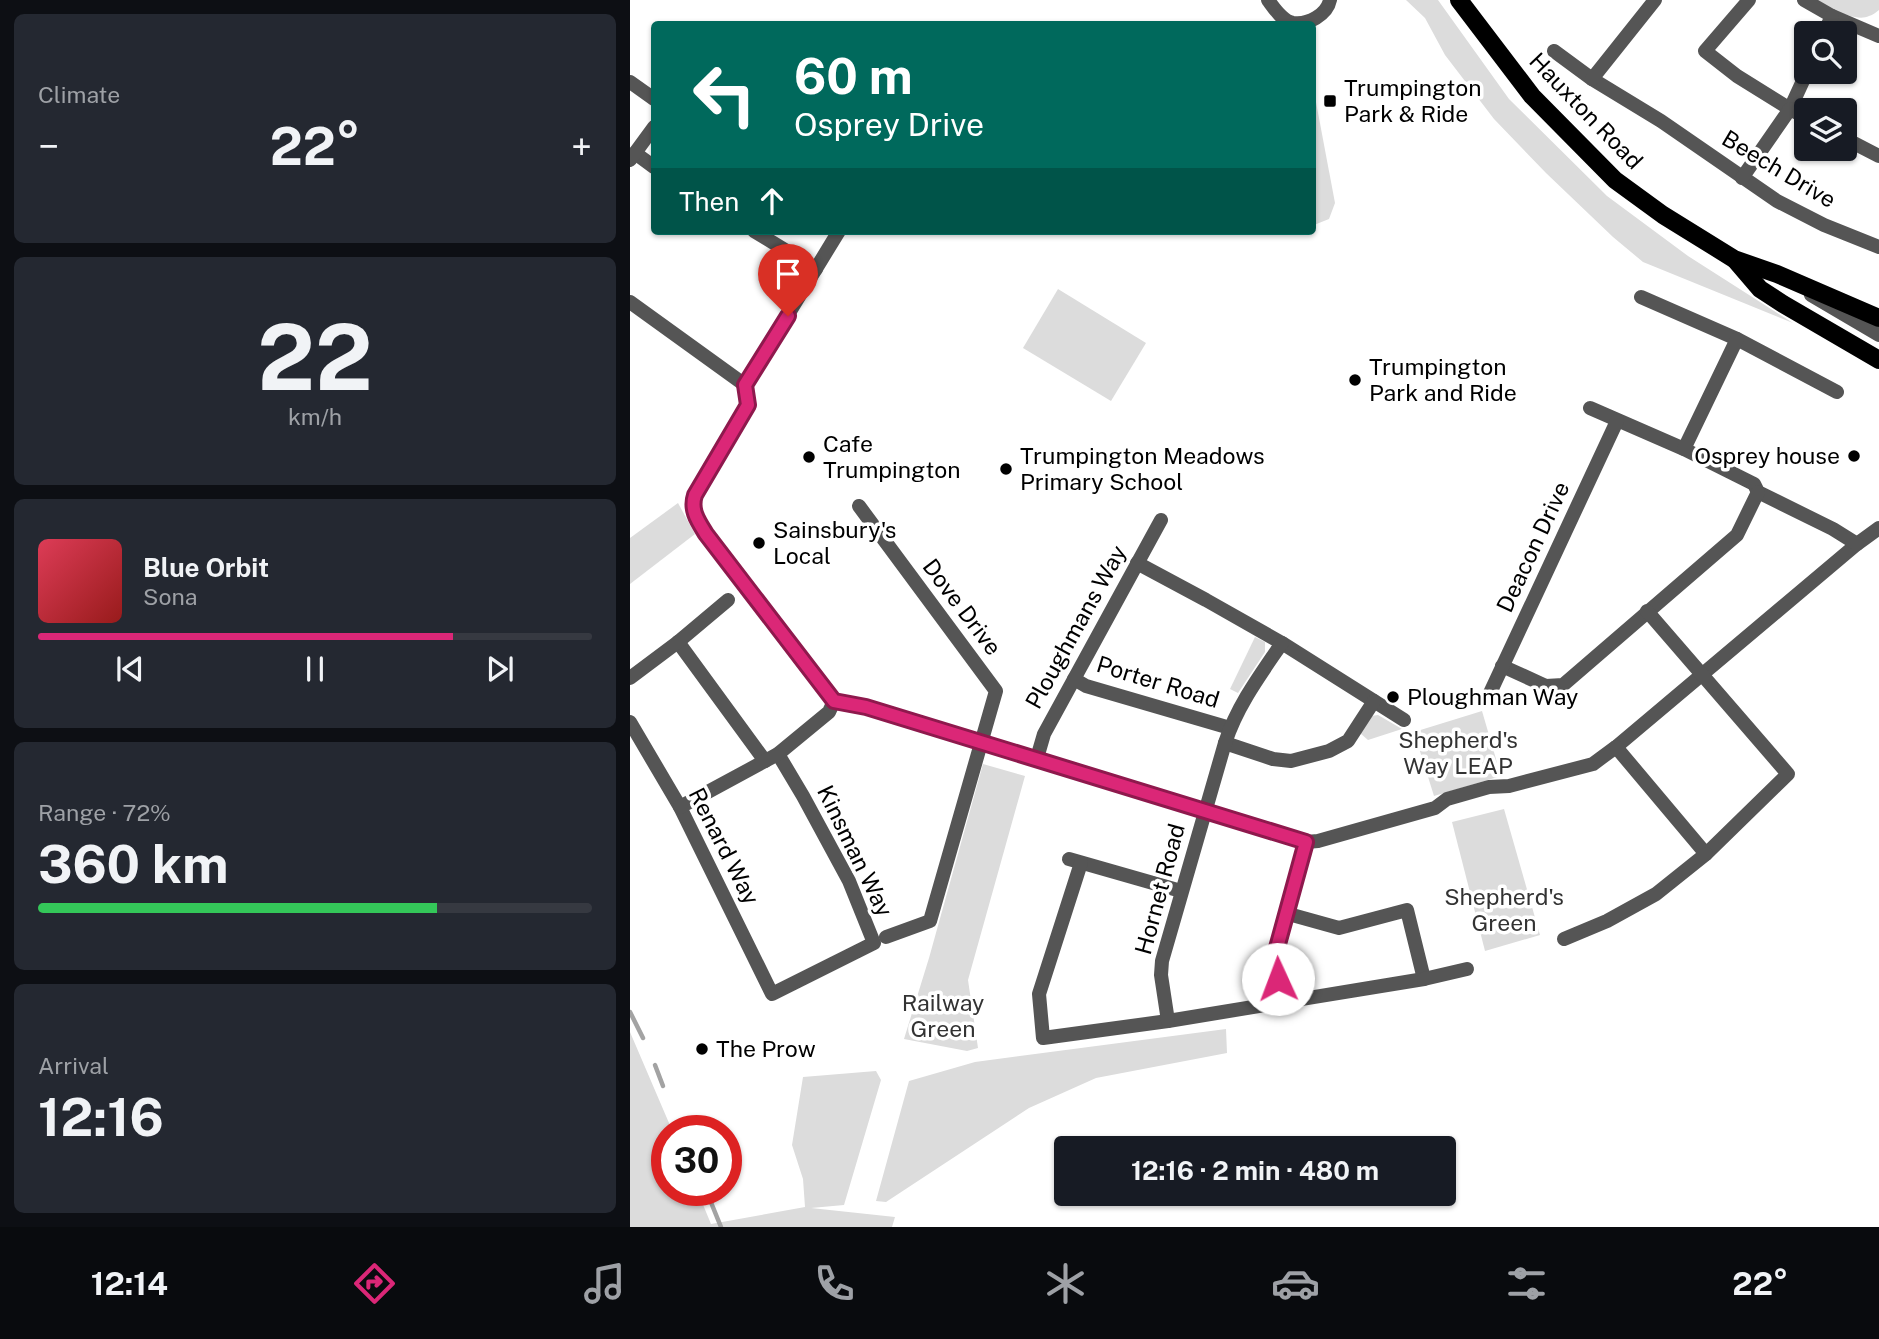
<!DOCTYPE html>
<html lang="en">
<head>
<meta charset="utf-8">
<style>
	body { margin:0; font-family:"Public Sans",sans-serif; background:#242831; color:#f1f3f6; height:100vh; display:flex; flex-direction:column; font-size:26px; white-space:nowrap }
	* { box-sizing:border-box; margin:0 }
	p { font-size:23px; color:#9ea1a6 }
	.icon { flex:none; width:38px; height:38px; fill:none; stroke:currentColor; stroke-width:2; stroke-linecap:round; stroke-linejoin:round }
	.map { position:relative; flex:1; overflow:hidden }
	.details { display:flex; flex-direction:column; gap:14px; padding:14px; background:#0d0f14; width:630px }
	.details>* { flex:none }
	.banner { position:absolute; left:21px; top:21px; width:665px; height:214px; border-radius:7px; box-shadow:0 2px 5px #0004; background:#00695c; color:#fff; overflow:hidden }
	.tools { position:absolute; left:1164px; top:21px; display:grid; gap:14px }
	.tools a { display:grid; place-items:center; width:63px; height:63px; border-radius:7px; background:#171b24; box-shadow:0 2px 5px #0004; font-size:35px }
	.speed { position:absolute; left:21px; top:1115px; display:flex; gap:14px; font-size:35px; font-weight:700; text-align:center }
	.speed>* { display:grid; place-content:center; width:91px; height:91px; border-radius:50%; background:#171b24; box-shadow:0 2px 5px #0004; line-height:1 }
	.speed .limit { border:10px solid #d22; background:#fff; color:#111 }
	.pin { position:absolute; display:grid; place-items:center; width:60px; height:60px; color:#fff; margin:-72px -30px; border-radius:50% 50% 50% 0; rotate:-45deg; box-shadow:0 0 7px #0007 }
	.pin .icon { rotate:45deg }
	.me { position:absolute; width:77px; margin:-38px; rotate:358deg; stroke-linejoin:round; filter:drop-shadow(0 0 5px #0008) }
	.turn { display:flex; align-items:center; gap:24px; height:147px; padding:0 28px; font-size:32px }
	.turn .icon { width:91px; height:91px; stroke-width:2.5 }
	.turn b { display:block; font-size:49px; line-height:60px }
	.then { display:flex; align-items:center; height:66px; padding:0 28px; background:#0003; gap:14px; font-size:26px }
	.big { font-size:52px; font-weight:700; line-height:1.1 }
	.details .widget { flex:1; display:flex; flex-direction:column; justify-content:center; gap:10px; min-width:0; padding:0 24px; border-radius:10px; background:#242831 }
	.details .dial { align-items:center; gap:0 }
	.dial b { font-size:91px; line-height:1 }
	.song { display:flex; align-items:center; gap:21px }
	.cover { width:84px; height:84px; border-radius:10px; background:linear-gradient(135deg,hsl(350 70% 55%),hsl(0 70% 35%)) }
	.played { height:7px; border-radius:4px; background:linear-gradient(90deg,#db2777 75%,#363941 75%) }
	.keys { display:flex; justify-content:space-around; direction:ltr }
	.heat { display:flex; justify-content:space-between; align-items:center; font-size:38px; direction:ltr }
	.charge { height:10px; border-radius:5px; background:linear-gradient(90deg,#34c759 72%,#363941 0) }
	.trip { position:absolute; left:424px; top:1136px; width:402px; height:70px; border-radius:7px; background:#171b24; box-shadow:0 2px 5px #0004; font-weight:700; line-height:70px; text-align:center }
	.menu { display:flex; height:112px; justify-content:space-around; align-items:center; background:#090b0e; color:#9ea1a6 }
	.menu .icon { width:49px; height:49px }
	.menu .on { color:#db2777 }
	.menu b { font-size:32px; color:#f1f3f6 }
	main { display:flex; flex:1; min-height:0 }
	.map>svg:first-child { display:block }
	.green { fill:#dcdcdc }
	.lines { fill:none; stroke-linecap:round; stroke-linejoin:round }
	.stream { stroke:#a3a3a3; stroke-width:4.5 }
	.street { stroke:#555; stroke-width:14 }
	.primary { stroke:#000; stroke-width:18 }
	.route-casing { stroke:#8e194d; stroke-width:18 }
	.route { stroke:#db2777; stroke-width:12 }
	.poi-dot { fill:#000; stroke:#fff; stroke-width:2.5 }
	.labels { text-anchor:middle; stroke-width:7; stroke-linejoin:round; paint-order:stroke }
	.poi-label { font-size:23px; fill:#000; stroke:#fff; text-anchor:start }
	.street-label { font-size:23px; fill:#000; stroke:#fff }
	.park-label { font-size:23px; fill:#333; stroke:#fff }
</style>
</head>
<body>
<main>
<section class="details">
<div class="widget"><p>Climate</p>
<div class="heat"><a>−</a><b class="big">22°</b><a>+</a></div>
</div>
<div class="widget dial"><b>22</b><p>km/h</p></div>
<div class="widget">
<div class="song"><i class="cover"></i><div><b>Blue Orbit</b><p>Sona</p></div></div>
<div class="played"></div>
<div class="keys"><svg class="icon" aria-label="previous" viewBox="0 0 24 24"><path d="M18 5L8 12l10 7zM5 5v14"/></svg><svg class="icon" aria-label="pause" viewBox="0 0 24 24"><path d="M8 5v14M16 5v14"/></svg><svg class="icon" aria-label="next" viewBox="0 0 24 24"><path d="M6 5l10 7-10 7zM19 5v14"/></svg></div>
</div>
<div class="widget"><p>Range · 72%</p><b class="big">360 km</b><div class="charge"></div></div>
<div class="widget"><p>Arrival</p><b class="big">12:16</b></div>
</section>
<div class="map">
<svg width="1249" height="1227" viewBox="0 0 1249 1227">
	<rect width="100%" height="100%" fill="#fff"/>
	<g class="green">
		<path d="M776 0H808L879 99 977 196 1058 256 1163 323 1013 262 983 237 916 173 864 119 815 55 795 18Z"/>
		<path d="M1184 0H1249V10C1246 12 1243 15 1239 16 1225 23 1197 6 1184 0Z"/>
		<path d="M682 81 705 203 699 219 684 225H682Z"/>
		<path d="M428 289 516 343 481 401 393 348Z"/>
		<path d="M48 503 65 534 0 584V538Z"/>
		<path d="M625 637 635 642V652L608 693 600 689Z"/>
		<path d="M852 711 871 776 804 796 784 732Z"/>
		<path d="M748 715 772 729 738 740 730 733 741 716Z"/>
		<path d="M353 764 395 776 338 980 348 1048 337 1051 274 1039 299 958Z"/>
		<path d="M874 809 910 935 855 951 822 822Z"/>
		<path d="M596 1029 597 1053 466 1078 399 1108 256 1202 246 1201 279 1081 345 1062Z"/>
		<path d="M0 1032 42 1130H37V1190H67L81 1224 175 1207 173 1179 162 1145 173 1077 246 1071 251 1080 214 1205 181 1208 265 1217 262 1227H0Z"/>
	</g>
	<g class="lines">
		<g class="stream">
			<path d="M0 1012 13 1038"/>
			<path d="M25 1065 33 1086"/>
			<path d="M50 1128 51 1130"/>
			<path d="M76 1190 91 1227"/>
		</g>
		<g class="street">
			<path d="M638 0C644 8 652 21 663 23 678 25 697 15 700 0"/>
			<path d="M1119 0 1075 51 1107 76 1160 109 1177 72"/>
			<path d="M1174 0 1202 16 1249 36"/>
			<path d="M1194 33 1202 16"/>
			<path d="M924 51 962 79 1031 121 1147 201 1194 225 1249 247"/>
			<path d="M962 79 1025 0"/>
			<path d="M0 82 24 99"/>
			<path d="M1214 138 1249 156"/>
			<path d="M5 153 24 167"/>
			<path d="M0 160 24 127"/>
			<path d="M1112 178 1160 109 1176 118"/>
			<path d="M124 231 186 269"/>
			<path d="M1181 295 1249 335"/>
			<path d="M1011 297 1107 339 1207 392"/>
			<path d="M0 302 115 385 118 405 65 495C60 510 68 521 76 534L204 701 236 707 676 842 688 841 805 808 817 799 859 787 879 786 963 764 986 747 1227 544 1249 528"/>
			<path d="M115 385 209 231"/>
			<path d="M960 408 1054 449 1124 484 1128 492 1203 529 1227 544"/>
			<path d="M1054 449 1107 339"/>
			<path d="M229 506 366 691 300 921 256 937"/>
			<path d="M507 563 576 600 652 643 774 720"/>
			<path d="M48 642 135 761"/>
			<path d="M872 666 916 686 933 685 1107 535 1128 492"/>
			<path d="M0 678 48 642 98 600"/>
			<path d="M444 679 456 686 600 728"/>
			<path d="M860 693 987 421"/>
			<path d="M0 722 50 807 142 994 244 943 219 881 173 796 148 754"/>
			<path d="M595 743 643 759 661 761 699 751 718 741 744 701"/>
			<path d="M986 747 1076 854 1158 774 1017 611"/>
			<path d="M407 758 414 734 531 520"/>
			<path d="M50 807 148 754 199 712 204 701"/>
			<path d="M439 859 551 891"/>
			<path d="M451 863 409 994 413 1038 538 1021 794 979 777 910 709 928 655 913"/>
			<path d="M934 939 977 921 1026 894 1076 854"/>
			<path d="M794 979 837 969"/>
			<path d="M652 1003 644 955 676 842"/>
			<path d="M538 1021 531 975 532 961 595 743C607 706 630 675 652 643"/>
		</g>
		<g class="primary">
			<path d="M829 0 902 96 985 180 1033 215 1104 259 1147 274 1249 318"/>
			<path d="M1106 261 1130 289 1153 304 1249 360"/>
		</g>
	</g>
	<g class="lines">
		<g class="route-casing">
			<path id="route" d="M158 316 115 385 118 405 65 495C60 510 68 521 76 534L204 701 236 707 676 842 645 955 648 979"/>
		</g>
		<use href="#route" class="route"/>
	</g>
	<g class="poi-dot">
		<rect x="693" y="94" width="14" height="14" rx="3.5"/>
		<circle cx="725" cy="380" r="7"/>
		<circle cx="1224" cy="456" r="7"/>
		<circle cx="179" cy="457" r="7"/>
		<circle cx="376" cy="469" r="7"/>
		<circle cx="129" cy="543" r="7"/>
		<circle cx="763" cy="697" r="7"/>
		<circle cx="72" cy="1049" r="7"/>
	</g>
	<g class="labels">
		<g class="poi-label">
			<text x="714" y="96">Trumpington<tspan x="714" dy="26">Park &amp; Ride</tspan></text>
			<text x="739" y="375">Trumpington<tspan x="739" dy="26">Park and Ride</tspan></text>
			<text x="193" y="452">Cafe<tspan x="193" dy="26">Trumpington</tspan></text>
			<text x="390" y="464">Trumpington Meadows<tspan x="390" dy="26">Primary School</tspan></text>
			<text x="1210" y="464" text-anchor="end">Osprey house</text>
			<text x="143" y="538">Sainsbury's<tspan x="143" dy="26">Local</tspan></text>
			<text x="777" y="705">Ploughman Way</text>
			<text x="86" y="1057">The Prow</text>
		</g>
		<g class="street-label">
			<text transform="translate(956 111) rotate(46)" y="8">Hauxton Road</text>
			<text transform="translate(1149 169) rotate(31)" y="8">Beech Drive</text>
			<text transform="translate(903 547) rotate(-65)" y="8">Deacon Drive</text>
			<text transform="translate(332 607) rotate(53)" y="8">Dove Drive</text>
			<text transform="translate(446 627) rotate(-61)" y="8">Ploughmans Way</text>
			<text transform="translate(528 682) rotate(17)" y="8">Porter Road</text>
			<text transform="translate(94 846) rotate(63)" y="8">Renard Way</text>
			<text transform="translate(225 851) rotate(64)" y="8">Kinsman Way</text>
			<text transform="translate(530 889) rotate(-75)" y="8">Hornet Road</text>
		</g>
		<g class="park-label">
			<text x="828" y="748">Shepherd's<tspan x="828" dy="26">Way LEAP</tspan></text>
			<text x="874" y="905">Shepherd's<tspan x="874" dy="26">Green</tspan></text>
			<text x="313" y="1011">Railway<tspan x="313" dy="26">Green</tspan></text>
		</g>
	</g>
</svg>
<div class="tools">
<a><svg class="icon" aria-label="search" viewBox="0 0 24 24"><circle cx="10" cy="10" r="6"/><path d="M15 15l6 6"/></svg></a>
<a><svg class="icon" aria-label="layers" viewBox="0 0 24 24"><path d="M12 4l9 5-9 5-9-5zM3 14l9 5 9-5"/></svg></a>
</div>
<div class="speed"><div class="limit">30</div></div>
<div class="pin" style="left:158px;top:316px;background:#d93025"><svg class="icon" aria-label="arrive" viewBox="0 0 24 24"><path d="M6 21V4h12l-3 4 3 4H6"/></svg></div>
<svg class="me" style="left:648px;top:979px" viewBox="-20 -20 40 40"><circle r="19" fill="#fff"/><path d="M0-13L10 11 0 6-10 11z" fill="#db2777"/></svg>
<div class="trip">12:16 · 2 min · 480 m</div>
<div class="banner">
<div class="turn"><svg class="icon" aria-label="left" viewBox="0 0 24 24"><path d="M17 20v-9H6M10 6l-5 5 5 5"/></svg><div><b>60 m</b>Osprey Drive</div></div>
<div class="then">Then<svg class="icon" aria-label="ahead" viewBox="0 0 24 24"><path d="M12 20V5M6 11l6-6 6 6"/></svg></div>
</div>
</div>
</main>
<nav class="menu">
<b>12:14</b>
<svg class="icon on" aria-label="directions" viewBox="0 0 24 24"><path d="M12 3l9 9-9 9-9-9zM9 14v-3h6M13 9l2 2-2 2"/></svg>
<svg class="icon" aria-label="music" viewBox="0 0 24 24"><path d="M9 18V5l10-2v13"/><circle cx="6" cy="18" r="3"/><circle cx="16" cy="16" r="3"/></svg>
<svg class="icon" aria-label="phone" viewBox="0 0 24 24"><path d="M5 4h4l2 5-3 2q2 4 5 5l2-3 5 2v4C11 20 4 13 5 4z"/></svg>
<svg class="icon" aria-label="climate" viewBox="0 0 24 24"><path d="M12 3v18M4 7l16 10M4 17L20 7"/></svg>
<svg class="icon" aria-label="car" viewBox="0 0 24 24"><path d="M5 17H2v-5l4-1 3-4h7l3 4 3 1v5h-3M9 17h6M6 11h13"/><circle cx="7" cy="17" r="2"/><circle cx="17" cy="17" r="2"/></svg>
<svg class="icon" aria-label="filters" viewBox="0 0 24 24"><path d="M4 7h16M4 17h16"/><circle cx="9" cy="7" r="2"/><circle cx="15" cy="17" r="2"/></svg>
<b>22°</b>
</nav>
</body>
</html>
